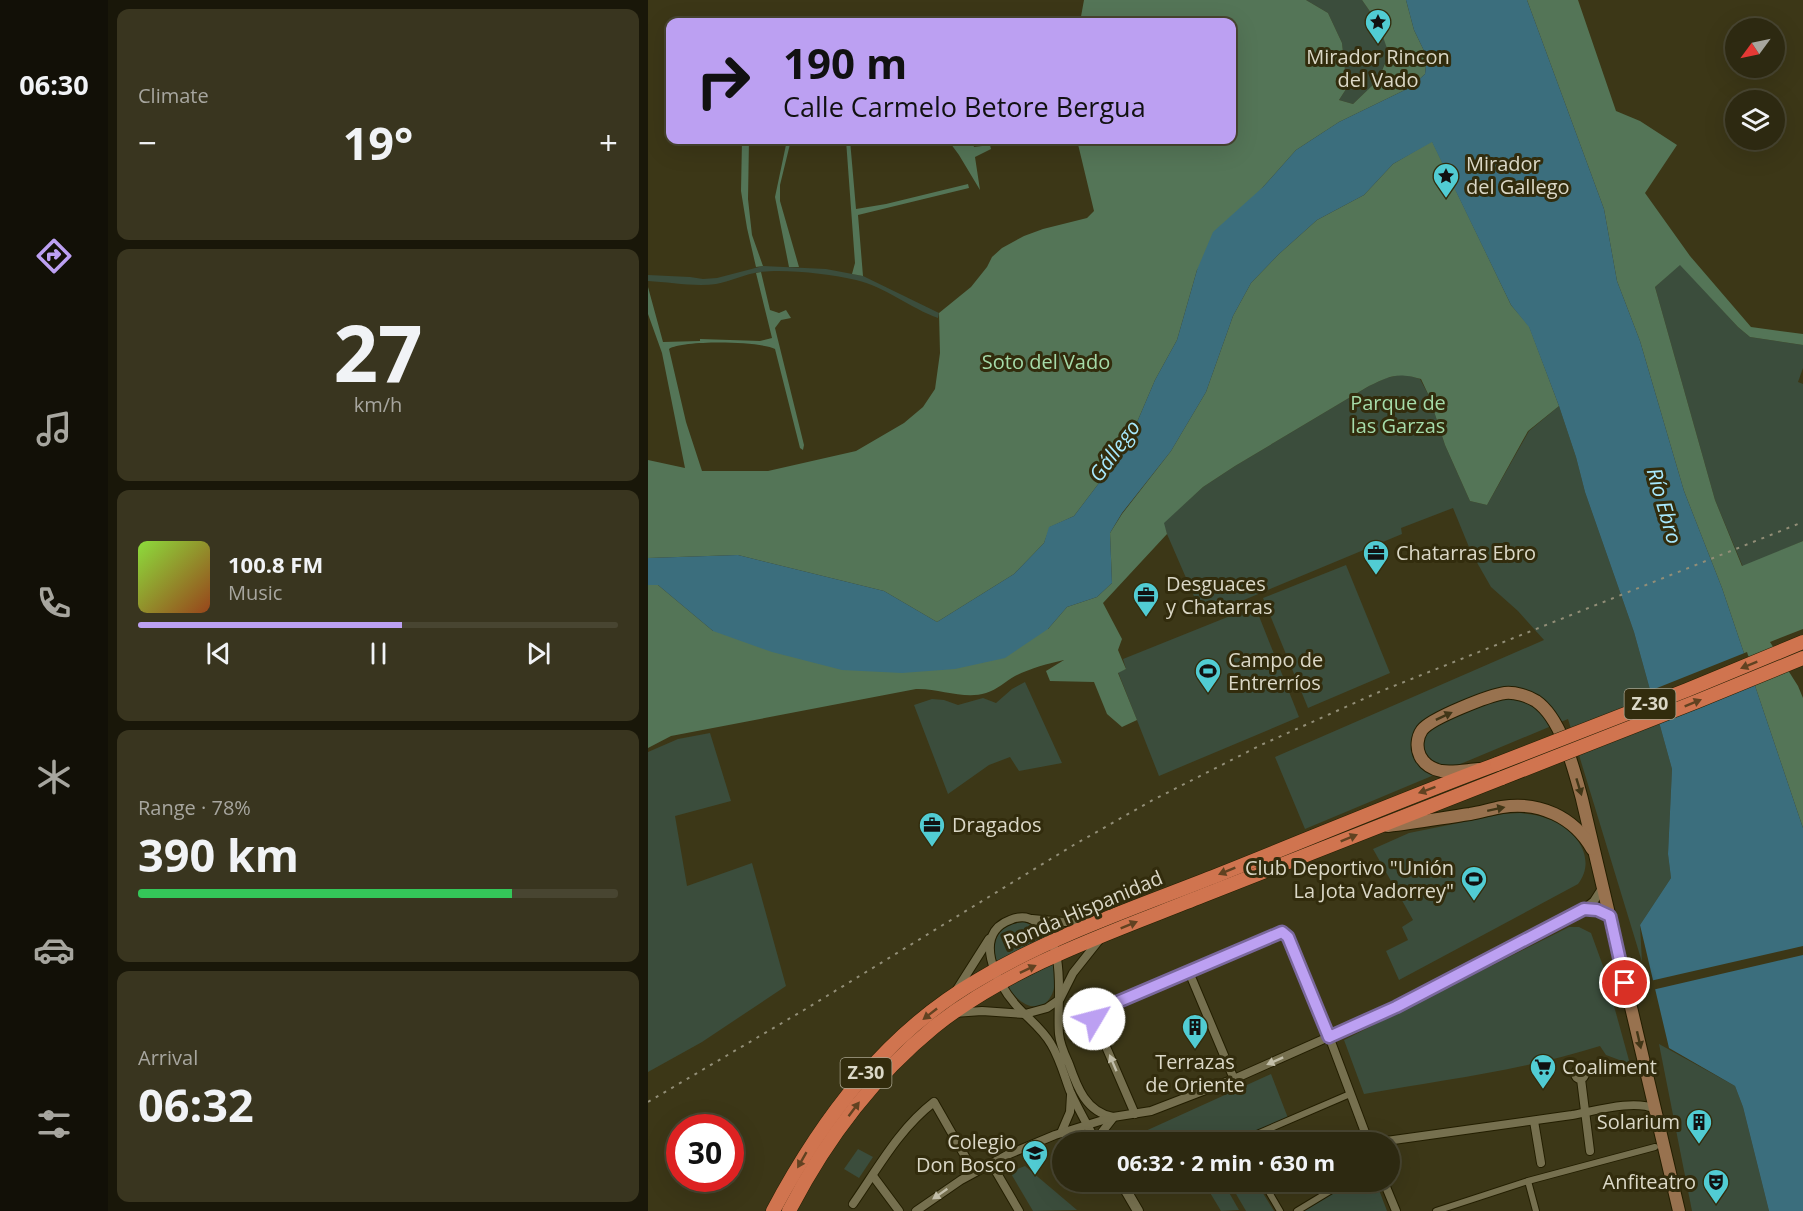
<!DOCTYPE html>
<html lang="en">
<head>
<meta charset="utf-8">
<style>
	body { margin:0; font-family:"Open Sans",sans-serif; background:#39351f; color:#f1f3f6; height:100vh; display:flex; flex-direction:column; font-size:22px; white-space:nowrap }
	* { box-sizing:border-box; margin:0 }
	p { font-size:20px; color:#a7a69f }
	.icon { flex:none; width:33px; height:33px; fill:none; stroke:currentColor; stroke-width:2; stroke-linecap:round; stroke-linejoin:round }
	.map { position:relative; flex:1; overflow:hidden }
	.side { display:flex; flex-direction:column; gap:9px; padding:9px; background:#191709; width:540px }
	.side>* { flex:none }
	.guide { position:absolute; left:18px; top:18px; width:570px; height:126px; border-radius:12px; box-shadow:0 6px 24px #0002,0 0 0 2px #484531; background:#bca0f2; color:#111; overflow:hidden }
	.needle { width:39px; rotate:237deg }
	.fabs { position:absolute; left:1077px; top:18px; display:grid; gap:12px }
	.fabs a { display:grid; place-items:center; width:60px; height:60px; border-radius:50%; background:#2d2911; box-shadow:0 6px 24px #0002,0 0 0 2px #484531; font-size:30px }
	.speed { position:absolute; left:18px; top:1114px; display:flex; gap:12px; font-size:30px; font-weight:700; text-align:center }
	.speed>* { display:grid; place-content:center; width:78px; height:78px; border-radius:50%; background:#2d2911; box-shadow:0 6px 24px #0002,0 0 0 2px #484531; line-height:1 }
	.speed .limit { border:9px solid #d22; background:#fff; color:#111 }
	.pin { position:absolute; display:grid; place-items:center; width:51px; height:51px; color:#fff; margin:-26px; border:3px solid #fff; border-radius:50%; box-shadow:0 2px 6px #0007 }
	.me { position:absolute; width:66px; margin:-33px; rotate:53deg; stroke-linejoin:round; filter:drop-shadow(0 0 4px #0008) }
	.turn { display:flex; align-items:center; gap:21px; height:126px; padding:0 18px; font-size:27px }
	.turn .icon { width:78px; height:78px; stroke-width:2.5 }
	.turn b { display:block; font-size:42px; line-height:51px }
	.big { font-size:45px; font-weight:700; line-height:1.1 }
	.side .widget { flex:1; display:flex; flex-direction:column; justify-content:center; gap:9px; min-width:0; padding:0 21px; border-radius:12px; background:#39351f }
	.side .dial { align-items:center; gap:0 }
	.dial b { font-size:78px; line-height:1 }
	.song { display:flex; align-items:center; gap:18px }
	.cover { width:72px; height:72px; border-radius:9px; background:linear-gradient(135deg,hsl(90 70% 55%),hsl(20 70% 35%)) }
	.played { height:6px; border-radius:3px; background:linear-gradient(90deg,#bca0f2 55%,#484531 55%) }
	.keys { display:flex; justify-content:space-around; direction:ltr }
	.heat { display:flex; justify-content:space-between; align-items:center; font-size:33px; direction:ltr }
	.charge { height:9px; border-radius:4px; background:linear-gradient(90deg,#34c759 78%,#484531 0) }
	.trip { position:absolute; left:404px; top:1132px; width:348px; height:60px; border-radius:30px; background:#2d2911; box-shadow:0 6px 24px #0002,0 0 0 2px #484531; font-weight:700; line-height:60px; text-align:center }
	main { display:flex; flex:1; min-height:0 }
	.menu { display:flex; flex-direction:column; width:108px; justify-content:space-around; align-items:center; background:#121007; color:#a7a69f }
	.menu .icon { width:42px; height:42px }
	.menu .active { color:#bca0f2 }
	.menu b { font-size:27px; color:#f1f3f6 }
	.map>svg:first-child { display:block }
	.green { fill:#3b4d3c }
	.forest { fill:#547557 }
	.water { fill:#3b6e7d }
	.pier { fill:#3c3717 }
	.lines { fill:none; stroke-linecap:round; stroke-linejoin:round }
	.pedestrian-casing { stroke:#231e00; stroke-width:8 }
	.minor-casing { stroke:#231e00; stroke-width:10 }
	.tertiary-casing { stroke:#231e00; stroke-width:12 }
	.secondary-casing { stroke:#231e00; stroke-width:14 }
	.trunk-casing { stroke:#231e00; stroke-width:15 }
	.pedestrian { stroke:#76704f; stroke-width:6 }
	.minor { stroke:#76704f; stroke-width:8 }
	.tertiary { stroke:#76704f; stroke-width:10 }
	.secondary { stroke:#98724f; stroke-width:12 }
	.trunk { stroke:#d0744f; stroke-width:14 }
	.rail { stroke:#928e77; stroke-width:2; stroke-dasharray:3 6; stroke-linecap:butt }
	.trunk-bridge-casing { stroke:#231e00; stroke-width:15; stroke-linecap:butt }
	.trunk-bridge { stroke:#d0744f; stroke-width:14 }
	.oneway { fill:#614221 }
	.oneway2 { fill:#413617 }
	.oneway3 { fill:#c2bea9 }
	.route-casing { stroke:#7a689d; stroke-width:15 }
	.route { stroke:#bca0f2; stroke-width:10 }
	.labels { text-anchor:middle; stroke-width:6; stroke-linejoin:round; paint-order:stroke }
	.shield { fill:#322c0d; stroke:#a8a48f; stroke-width:1.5 }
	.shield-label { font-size:18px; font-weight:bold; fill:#dbd8c7 }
	.poi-label { font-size:20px; fill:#dbd8c7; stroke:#322c0d; text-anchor:start }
	.park-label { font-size:20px; fill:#a5dba9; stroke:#322c0d }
	.street-label { font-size:20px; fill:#dbd8c7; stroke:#322c0d }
	.water-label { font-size:21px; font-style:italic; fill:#a8e9fe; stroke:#322c0d }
</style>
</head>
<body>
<main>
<nav class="menu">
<b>06:30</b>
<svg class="icon active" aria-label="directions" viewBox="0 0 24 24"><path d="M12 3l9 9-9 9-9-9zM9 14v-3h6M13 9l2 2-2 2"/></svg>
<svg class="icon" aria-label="music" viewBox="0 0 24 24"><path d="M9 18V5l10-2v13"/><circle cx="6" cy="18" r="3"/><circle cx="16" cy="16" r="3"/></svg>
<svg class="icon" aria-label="phone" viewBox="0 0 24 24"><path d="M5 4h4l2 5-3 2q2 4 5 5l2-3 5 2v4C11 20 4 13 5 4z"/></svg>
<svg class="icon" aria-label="climate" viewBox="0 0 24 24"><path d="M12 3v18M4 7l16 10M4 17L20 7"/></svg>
<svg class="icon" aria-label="car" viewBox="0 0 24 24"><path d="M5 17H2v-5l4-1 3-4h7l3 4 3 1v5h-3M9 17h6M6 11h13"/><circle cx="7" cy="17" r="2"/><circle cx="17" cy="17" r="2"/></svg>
<svg class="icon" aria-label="filters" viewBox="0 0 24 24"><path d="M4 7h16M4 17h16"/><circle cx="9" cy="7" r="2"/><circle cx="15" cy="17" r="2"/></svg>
</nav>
<section class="side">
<div class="widget"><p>Climate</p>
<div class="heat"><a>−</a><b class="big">19°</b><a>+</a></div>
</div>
<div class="widget dial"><b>27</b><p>km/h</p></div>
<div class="widget">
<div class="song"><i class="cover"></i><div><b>100.8 FM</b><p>Music</p></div></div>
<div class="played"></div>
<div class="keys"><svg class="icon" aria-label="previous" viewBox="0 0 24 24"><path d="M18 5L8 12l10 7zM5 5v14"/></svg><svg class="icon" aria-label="pause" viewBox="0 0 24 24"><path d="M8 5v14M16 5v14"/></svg><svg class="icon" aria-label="next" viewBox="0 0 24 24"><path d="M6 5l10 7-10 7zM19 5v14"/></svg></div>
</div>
<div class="widget"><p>Range · 78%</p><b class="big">390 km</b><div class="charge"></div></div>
<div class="widget"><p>Arrival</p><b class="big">06:32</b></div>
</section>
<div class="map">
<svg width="1155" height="1211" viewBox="0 0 1155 1211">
	<rect width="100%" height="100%" fill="#3c3717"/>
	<g class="green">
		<path d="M658 0H714L730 23 741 53 730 80 705 104 691 100 702 83 697 70 694 43 680 13Z"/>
		<path d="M1032 264 1090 327 1102 337 1155 345V368L1150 382 1155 384V541L1095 567 1067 500 1007 287Z"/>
		<path d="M115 266 178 269 215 276 291 313 290 318C262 308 238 287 208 280 182 274 138 269 112 272 97 274 83 281 68 284 47 287 21 282 0 281V275L42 277 55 279 69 278Z"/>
		<path d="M755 374 772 379 781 396 797 445 822 501 839 505 881 431 911 406 928 457 937 492 986 632 1024 769 1020 854 1023 878 992 925 994 962 920 719 657 829 627 757 896 640 870 611 843 587 823 552 805 508 753 528 754 534 555 617 519 534 515 523 555 487 587 466 721 386 738 378Z"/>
		<path d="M698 565 742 673 660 708 615 598Z"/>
		<path d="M607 606 651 717 511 776 470 672 478 669 475 659Z"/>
		<path d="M377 682 414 763 371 771 362 757 341 765 300 794 266 705 284 699 296 700 310 705 335 698 348 703 364 689Z"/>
		<path d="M62 733 83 801 27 816 39 886 104 863 138 986 54 1042 0 1072V752L30 739Z"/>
		<path d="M872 813C881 814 891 815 900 819 927 828 950 858 930 884L751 980 738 951 760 940 754 927 765 920 725 849 761 833 855 814Z"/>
		<path d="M376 922C386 926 391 930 397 939L349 963C341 940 352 924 376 922Z"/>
		<path d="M921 927H931L943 933 955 966 982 1064 958 1055 952 1046C876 1070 795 1080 716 1094L696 1040Z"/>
		<path d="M405 964C415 1004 384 1024 360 987Z"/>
		<path d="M1011 1044 1087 1086 1095 1107 1121 1211H1044Z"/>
		<path d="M623 1074 640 1118 580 1143H465L464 1138 473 1133 482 1138Z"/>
		<path d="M210 1149 225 1157 211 1178 196 1169Z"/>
		<path d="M377 1166 429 1210 385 1211 362 1172Z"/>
		<path d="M575 1182 591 1210 573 1211 561 1191Z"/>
		<path d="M581 1182H608L626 1211H598Z"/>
		<path d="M704 1182H728L739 1211H655Z"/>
	</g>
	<g class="forest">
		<path d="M436 0H658L680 13 694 43 697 70 702 83 691 100 705 104 730 80 741 54 730 23 714 0H758L766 30 779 57 777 74 763 87 691 122 648 150 615 187 549 270 529 340 507 380 487 427 470 458 426 516 402 527 396 543 366 574 289 622 236 591 90 555 0 558V460L37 468 14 353 0 314V287L15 342 52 341V339L112 341 124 338 108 273 113 272 122 310 131 313 138 310 143 318 133 320 127 328 156 445 155 450 152 448 127 349C111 341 35 340 21 349L38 422 54 471H120L208 451 256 423 275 407 287 389 292 353 291 313 323 287 339 267 344 257 354 248 376 236 395 229 439 218 446 211 429 140H584V22H432Z"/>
		<path d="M879 0H930L968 111 992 121 1029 145 997 193 1042 256 1103 327 1155 334V345L1102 337 1090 327 1032 265 1007 287 1067 500 1094 566 1155 541V629L1122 642 1150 686 1155 698V828L1074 588 1036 491 992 341 969 281 956 209Z"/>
		<path d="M94 140H101L100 199 104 235 115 266 108 267 99 228 93 191Z"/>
		<path d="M139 140H143L132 185V201L151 267H141L127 197Z"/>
		<path d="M198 140H202L208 209 238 204 320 184 321 188 210 215 215 276 204 274 207 263Z"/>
		<path d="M300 140H324L326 147 342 145 343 149 327 157 332 190 311 155Z"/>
		<path d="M784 141 863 305 881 326 911 406 880 431 839 505 822 501 797 445 781 396 773 379C748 372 743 376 721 386L587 466 555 487 516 523 519 534 455 603 474 639 470 650 478 669 470 673 489 720 474 727 459 714 446 682 402 681 398 671 416 660C399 664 383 668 367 676 358 681 349 690 338 693 316 700 291 688 268 689L23 736 0 748V585H10L65 631 400 629 419 607 449 597 464 583 462 533 474 514 523 451 558 392 585 316 603 283 631 254 669 220 716 195 745 164Z"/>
	</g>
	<path class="water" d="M758 0H879L956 209 969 281 992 341 1036 491 1074 588 1155 828V1211H1121L1095 1107 1087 1086 1021 1048 992 925 1023 878 1020 854 1024 769 986 632 937 492 928 457 911 406 881 327 863 305 784 142 745 164 716 195 669 220 631 254 603 283 585 316 558 392 523 451 474 513 462 533 464 583 449 597 419 607 400 629 357 658 307 669 254 673 194 670 124 652 65 631 10 585H0V558L90 555 236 591 289 622 366 574 396 543 401 527 426 516 470 458 487 427 507 380 529 340 549 270 565 232 615 187 648 150 691 122 763 87 777 74 779 57 766 30Z"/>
	<g class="pier">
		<path d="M1099 652 1109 683 1008 723 999 692Z"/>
		<path d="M1155 946V955L1004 990 1002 981Z"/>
	</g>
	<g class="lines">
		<g class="pedestrian-casing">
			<g id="pedestrian">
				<path d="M588 1143 702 1094"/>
				<path d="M880 1181 888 1211"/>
				<path d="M615 1182 632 1211"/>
				<path d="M477 1190 495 1182"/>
				<path d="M649 1211 697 1182"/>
				<path d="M788 1211 880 1181 1007 1147"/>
			</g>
		</g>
		<g class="minor-casing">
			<g id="minor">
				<path d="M937 909 949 910 962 916"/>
				<path d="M384 919 416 922H443"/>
				<path d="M541 972 586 1079"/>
				<path d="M308 991 341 939"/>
				<path d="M306 1013 334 1011 377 1014 399 1008 412 999 425 973 452 939"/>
				<circle cx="932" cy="1074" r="5"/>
				<path d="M933 1079 942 1151"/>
				<path d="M487 1114 446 1019 448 1012 634 932 641 937 673 1015 721 1143"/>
				<path d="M886 1121 893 1163"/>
				<path d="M413 1133 422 1112 423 1095"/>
				<path d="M449 1143C440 1126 430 1109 422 1091 416 1075 412 1059 403 1044 394 1028 379 1018 367 1004 348 982 324 934 362 920 371 916 380 916 388 922 421 946 408 1000 411 1034 412 1045 417 1055 421 1064 429 1087 438 1112 465 1117"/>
				<path d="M449 1143 454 1132 465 1118"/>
				<path d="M724 1143 924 1115C947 1111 986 1099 1007 1109"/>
				<path d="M343 1163 371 1211"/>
				<path d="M225 1176 251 1211"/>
				<path d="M736 1182 748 1211"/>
				<path d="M205 1204C230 1168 251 1129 286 1102L326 1172"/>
				<path d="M268 1211 313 1180 359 1155 407 1135 439 1125 465 1117 503 1111 586 1079 748 1007 936 909 946 901 955 887"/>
			</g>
		</g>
		<g class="tertiary-casing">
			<g id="tertiary">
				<path d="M449 1143H450"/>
				<path d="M473 1182 490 1211"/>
			</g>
		</g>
		<g class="secondary-casing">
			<g id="secondary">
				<path d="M830 769C818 770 805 773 793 771 784 769 776 764 772 756 768 748 769 737 774 730 783 718 842 695 857 693 867 692 880 696 888 701 914 719 926 770 934 799L1031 1211"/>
				<path d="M740 826C767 823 794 818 822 814 833 812 843 809 854 807 891 801 926 817 944 849"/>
			</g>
		</g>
		<g class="trunk-casing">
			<g id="trunk">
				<path d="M125 1211C174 1119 238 1033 330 980 405 935 489 907 570 875 663 838 755 799 849 764"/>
				<path d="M141 1211C177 1141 225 1077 286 1027 362 966 464 932 554 896 654 857 754 817 854 778"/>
			</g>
		</g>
		<use href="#pedestrian" class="pedestrian"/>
		<use href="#minor" class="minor"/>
		<use href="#tertiary" class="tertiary"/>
		<use href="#secondary" class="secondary"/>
		<use href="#trunk" class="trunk"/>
		<path class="rail" d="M0 1102 156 1010 424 846 503 801 613 745 731 692 1155 522"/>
		<g class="trunk-bridge-casing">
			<g id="trunk-bridge">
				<path d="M849 764 1039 690 1155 642"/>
				<path d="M854 778 1050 701 1155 658"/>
			</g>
		</g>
		<use href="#trunk-bridge" class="trunk-bridge"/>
	</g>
	<defs><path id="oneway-solid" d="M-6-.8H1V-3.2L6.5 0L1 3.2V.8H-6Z" transform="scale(1.5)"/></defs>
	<g class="oneway">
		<use href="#oneway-solid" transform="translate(1101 665) rotate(158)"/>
		<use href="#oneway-solid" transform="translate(1045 703) rotate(-22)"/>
		<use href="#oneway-solid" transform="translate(779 790) rotate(160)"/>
		<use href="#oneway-solid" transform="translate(701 838) rotate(-22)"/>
		<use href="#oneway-solid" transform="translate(579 871) rotate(158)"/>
		<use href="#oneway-solid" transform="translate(481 925) rotate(-22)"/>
		<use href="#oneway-solid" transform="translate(380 969) rotate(-25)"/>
		<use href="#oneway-solid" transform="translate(282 1014) rotate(142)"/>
		<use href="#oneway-solid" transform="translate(206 1109) rotate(-53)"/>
		<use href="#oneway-solid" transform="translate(154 1160) rotate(120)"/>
	</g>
	<g class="oneway2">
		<use href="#oneway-solid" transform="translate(796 716) rotate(-25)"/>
		<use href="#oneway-solid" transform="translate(931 787) rotate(73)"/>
		<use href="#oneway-solid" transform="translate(848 809) rotate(-12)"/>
		<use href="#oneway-solid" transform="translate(991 1040) rotate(77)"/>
	</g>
	<g class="oneway3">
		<use href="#oneway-solid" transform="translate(627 1061) rotate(156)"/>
		<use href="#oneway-solid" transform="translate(465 1063) rotate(-113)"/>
		<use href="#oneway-solid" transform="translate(292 1194) rotate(145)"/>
	</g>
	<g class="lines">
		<g class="route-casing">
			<path id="route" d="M446 1019 448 1012 453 1009 634 932 640 937 681 1037 748 1007 936 909 949 910 962 916 977 983"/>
		</g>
		<use href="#route" class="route"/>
	</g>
	<defs>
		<g id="sight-pin" transform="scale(1.35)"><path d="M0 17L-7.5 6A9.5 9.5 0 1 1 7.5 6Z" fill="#51ccd3" stroke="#322c0d"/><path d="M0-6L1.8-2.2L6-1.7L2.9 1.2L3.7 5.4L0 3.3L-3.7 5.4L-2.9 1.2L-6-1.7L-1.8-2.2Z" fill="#111"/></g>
		<g id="office-pin" transform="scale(1.35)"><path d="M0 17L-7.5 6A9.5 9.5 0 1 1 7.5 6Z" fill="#51ccd3" stroke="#322c0d"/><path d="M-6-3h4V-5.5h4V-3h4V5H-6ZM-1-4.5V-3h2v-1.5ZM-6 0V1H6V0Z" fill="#111"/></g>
		<g id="stadium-pin" transform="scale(1.35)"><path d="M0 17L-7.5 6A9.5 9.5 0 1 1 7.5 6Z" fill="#51ccd3" stroke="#322c0d"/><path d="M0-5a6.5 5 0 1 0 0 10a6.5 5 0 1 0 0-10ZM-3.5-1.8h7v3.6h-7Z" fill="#111"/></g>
		<g id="building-pin" transform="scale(1.35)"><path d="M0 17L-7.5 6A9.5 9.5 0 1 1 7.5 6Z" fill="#51ccd3" stroke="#322c0d"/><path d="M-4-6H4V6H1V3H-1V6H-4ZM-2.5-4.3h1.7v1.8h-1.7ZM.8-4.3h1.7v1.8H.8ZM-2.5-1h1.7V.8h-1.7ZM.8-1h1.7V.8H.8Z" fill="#111"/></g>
		<g id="supermarket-pin" transform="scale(1.35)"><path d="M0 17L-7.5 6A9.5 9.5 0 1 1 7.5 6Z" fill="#51ccd3" stroke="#322c0d"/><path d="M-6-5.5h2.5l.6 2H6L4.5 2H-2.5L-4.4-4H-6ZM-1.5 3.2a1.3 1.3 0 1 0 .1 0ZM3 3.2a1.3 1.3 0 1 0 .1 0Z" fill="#111"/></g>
		<g id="school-pin" transform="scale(1.35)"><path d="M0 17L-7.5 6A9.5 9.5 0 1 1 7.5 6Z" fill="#51ccd3" stroke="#322c0d"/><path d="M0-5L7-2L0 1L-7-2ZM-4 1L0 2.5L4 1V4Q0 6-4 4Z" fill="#111"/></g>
		<g id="theatre-pin" transform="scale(1.35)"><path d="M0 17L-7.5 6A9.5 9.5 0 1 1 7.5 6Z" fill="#51ccd3" stroke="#322c0d"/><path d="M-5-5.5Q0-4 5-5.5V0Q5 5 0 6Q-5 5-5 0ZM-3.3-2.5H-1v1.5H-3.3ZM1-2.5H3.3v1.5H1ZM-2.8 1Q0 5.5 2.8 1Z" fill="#111"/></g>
	</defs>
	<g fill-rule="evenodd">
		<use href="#sight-pin" x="730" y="22"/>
		<use href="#sight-pin" x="798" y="176"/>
		<use href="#office-pin" x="728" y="553"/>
		<use href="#office-pin" x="498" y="595"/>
		<use href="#stadium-pin" x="560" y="671"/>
		<use href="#office-pin" x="284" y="825"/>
		<use href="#stadium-pin" x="826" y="879"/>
		<use href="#building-pin" x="547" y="1027"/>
		<use href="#supermarket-pin" x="895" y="1067"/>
		<use href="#building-pin" x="1051" y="1122"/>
		<use href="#school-pin" x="387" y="1153"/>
		<use href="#theatre-pin" x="1068" y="1182"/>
	</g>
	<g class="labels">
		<g class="shield">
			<rect x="976.5" y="689" width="51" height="30" rx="4.5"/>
			<rect x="192.5" y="1058" width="51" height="30" rx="4.5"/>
		</g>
		<g class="shield-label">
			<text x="1002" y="710">Z-30</text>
			<text x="218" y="1079">Z-30</text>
		</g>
		<g class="poi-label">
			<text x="730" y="64" text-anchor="middle">Mirador Rincon<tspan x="730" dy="23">del Vado</tspan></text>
			<text x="818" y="171">Mirador<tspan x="818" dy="23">del Gallego</tspan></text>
			<text x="748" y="560">Chatarras Ebro</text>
			<text x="518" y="591">Desguaces<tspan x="518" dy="23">y Chatarras</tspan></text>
			<text x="580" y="667">Campo de<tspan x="580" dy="23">Entrerríos</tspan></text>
			<text x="304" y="832">Dragados</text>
			<text x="806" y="875" text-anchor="end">Club Deportivo "Unión<tspan x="806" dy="23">La Jota Vadorrey"</tspan></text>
			<text x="547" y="1069" text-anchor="middle">Terrazas<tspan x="547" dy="23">de Oriente</tspan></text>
			<text x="914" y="1074">Coaliment</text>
			<text x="1032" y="1129" text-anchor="end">Solarium</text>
			<text x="368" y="1149" text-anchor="end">Colegio<tspan x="368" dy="23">Don Bosco</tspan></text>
			<text x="1048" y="1189" text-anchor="end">Anfiteatro</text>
		</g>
		<g class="park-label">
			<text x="398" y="369">Soto del Vado</text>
			<text x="750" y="410">Parque de<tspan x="750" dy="23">las Garzas</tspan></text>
		</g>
		<g class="street-label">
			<text transform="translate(435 910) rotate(-23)" y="7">Ronda Hispanidad</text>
		</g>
		<g class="water-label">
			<text transform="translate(467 451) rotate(-54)" y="7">Gállego</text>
			<text transform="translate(1016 506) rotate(74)" y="7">Río Ebro</text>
		</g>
	</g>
</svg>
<div class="fabs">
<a><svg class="needle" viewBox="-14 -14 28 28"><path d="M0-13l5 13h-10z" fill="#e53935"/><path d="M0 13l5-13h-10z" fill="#a7a69f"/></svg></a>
<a><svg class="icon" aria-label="layers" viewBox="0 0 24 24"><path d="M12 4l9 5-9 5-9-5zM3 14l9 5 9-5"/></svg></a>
</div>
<div class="speed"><div class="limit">30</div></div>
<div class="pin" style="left:977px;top:983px;background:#d93025"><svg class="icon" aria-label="arrive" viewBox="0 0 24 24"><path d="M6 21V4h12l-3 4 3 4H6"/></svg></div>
<svg class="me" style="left:446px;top:1019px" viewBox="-20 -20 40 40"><circle r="19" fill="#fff"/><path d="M0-13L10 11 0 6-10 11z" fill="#bca0f2"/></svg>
<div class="trip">06:32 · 2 min · 630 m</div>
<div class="guide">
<div class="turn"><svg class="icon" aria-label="right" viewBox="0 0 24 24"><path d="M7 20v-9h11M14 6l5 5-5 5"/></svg><div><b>190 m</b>Calle Carmelo Betore Bergua</div></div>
</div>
</div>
</main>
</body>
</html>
